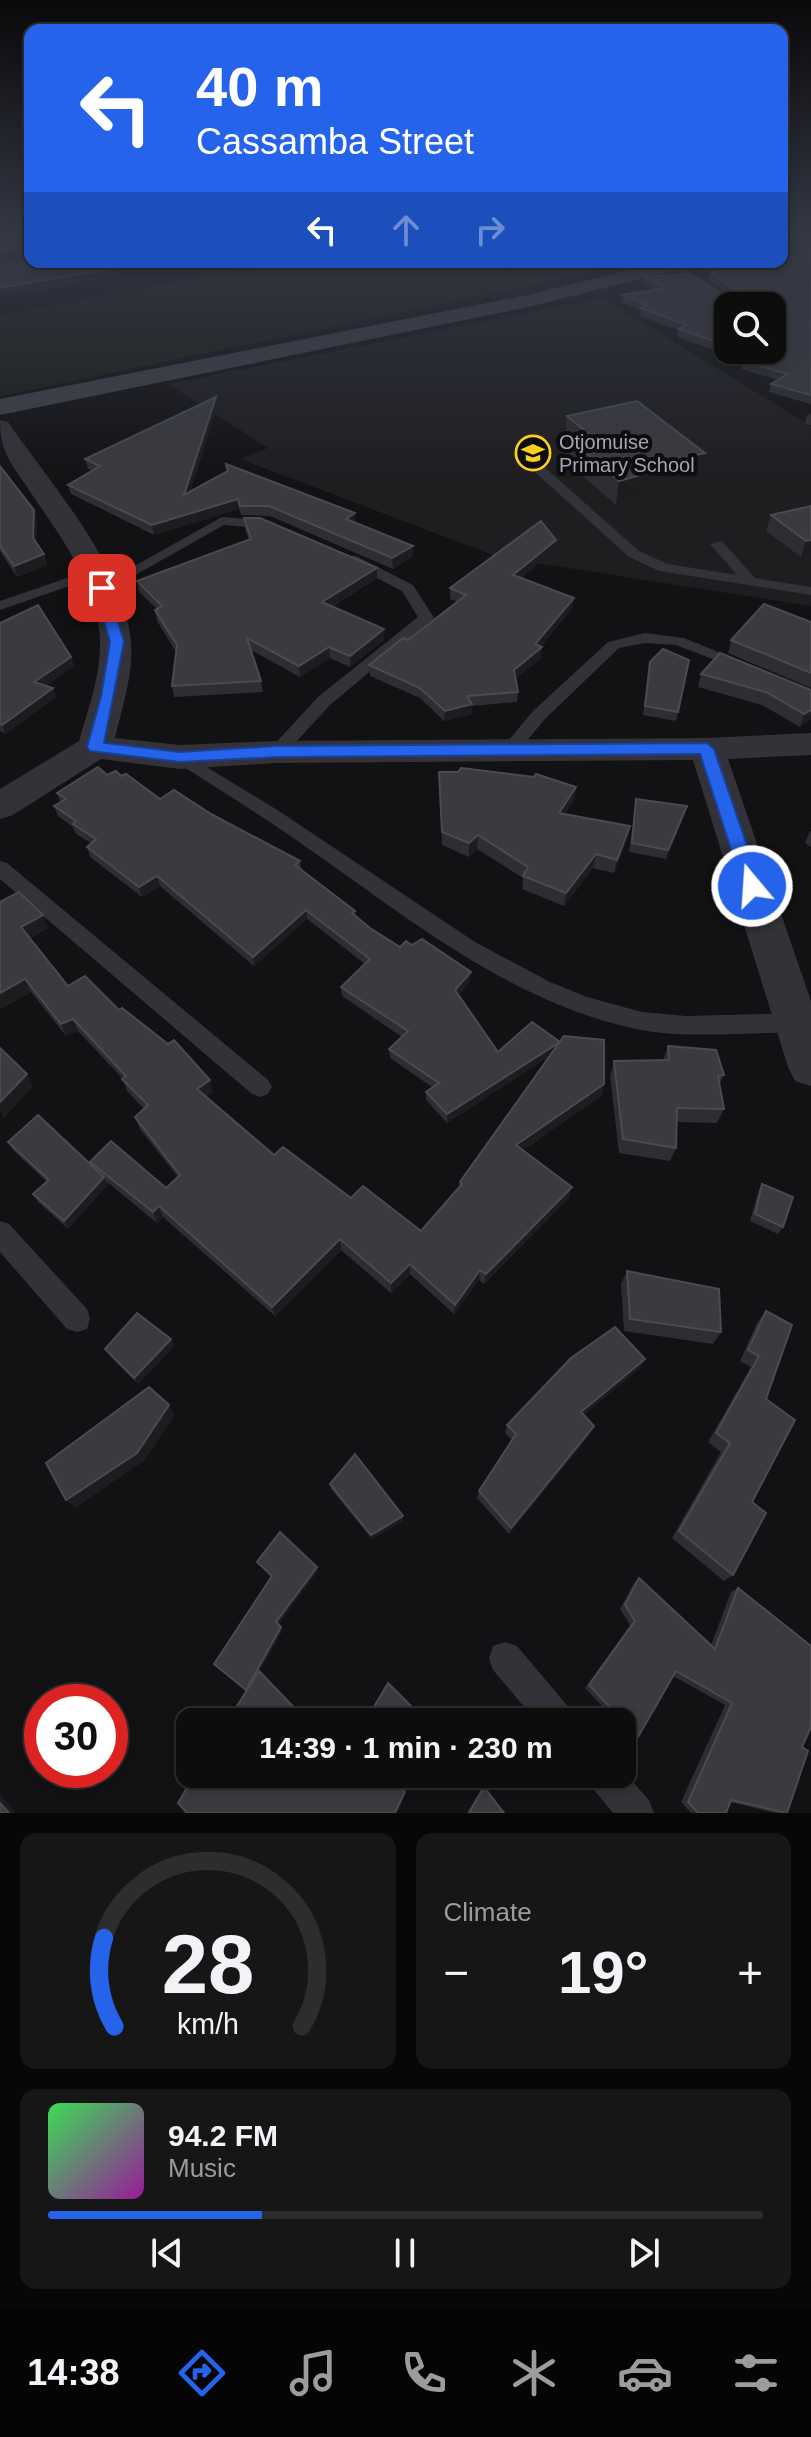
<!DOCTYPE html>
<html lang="en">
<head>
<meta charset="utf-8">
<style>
	body { margin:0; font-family:Arial,sans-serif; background:#171617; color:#f1f3f6; height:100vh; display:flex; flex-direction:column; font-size:30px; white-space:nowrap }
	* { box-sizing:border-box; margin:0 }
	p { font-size:26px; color:#9b9c9e }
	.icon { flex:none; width:44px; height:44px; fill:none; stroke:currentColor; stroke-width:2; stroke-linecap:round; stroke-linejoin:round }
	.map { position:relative; height:1813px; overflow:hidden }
	.drawer { display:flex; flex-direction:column; gap:20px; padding:20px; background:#080708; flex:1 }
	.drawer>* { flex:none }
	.hud { position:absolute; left:24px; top:24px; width:764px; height:244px; border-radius:16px; box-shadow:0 4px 12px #0003,0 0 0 2px #2e2d2e; background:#2563eb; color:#fff; overflow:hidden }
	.controls { position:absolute; left:714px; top:292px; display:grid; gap:16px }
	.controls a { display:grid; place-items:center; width:72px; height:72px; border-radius:16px; background:#0e0d0e; box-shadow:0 4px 12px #0003,0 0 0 2px #2e2d2e; font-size:40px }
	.speed { position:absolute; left:24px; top:1684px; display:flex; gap:16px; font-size:40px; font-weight:700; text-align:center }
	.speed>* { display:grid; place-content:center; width:104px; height:104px; border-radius:50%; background:#0e0d0e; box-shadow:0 4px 12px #0003,0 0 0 2px #2e2d2e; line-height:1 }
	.speed .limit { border:12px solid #d22; background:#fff; color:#111 }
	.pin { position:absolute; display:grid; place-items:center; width:68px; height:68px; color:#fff; margin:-34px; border-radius:16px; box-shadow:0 4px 12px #0006 }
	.me { position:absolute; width:88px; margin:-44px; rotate:342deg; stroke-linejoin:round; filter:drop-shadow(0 0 6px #0008) }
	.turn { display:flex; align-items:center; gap:28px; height:168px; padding:0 40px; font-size:36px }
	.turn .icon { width:104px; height:104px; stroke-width:2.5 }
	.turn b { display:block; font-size:56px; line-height:68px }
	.lanes { display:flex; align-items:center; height:76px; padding:0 40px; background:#0003; justify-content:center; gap:40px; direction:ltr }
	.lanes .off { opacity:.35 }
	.big { font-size:60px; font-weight:700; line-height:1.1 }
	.drawer .tile { flex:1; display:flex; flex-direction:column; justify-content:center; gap:12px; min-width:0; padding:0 28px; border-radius:16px; background:#171617 }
	.drawer .dial { align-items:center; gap:0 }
	.dial svg { height:208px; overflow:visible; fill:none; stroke:#2e2d2e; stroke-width:7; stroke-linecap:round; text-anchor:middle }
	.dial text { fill:#f1f3f6; stroke:none }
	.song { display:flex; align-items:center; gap:24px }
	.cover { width:96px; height:96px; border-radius:12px; background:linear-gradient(135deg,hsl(130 70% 55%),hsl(300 70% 35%)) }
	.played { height:8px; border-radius:4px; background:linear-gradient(90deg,#2563eb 30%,#2e2d2e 30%) }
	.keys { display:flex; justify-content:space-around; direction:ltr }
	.heat { display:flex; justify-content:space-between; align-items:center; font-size:44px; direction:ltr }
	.drawer .tiles { flex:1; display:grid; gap:20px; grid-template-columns:1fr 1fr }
	.tile:last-child { grid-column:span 2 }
	.trip { position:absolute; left:176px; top:1708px; width:460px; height:80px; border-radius:16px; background:#0e0d0e; box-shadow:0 4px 12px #0003,0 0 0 2px #2e2d2e; font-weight:700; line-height:80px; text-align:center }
	.dock { display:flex; height:128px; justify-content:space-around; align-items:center; background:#060506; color:#9b9c9e }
	.dock .icon { width:56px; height:56px }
	.dock .selected { color:#2563eb }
	.dock b { font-size:36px; color:#f1f3f6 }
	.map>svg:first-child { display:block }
	.built { fill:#1e1d20 }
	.green { fill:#181e19 }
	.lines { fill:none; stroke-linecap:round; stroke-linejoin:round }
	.lane { fill:#323238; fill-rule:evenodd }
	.street { fill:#323238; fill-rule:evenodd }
	.secondary { fill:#404149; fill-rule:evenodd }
	.wall { fill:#2e2d31; fill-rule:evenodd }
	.shaded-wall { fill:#1d1c1f }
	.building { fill:#3a3a3f; stroke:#4a4b52; stroke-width:2 }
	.route { fill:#2563eb; stroke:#184099; stroke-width:2 }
	.labels { text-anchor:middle; stroke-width:8; stroke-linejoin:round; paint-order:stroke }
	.far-poi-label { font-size:20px; fill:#a2a5b5; stroke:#0d0d0e; text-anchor:start }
</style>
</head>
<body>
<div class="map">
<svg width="811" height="1813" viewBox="0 0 811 1813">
	<rect width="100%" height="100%" fill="#121113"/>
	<path class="built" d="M602 298 811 426V606L498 557 240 459 268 448 168 384Z"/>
	<path class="green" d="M287 262H645L0 396V315Z"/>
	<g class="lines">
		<g class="lane">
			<path d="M672 263H678L733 300 755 306 727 304 672 267Z"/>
			<path d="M525 457H533L639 551 668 564 737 575 710 544 722 541 755 578 811 587V595L659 571 629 557 525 463Z"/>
			<path d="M222 517 270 521 277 525 270 529 224 525 107 591 95 588Z"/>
			<path d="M346 556H356L413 585 434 618 330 705 283 756H271L268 752 271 748 318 697 418 617 402 591 346 562Z"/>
			<path d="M93 569 100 573 98 576 0 610V601Z"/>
			<path d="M645 633 684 638 750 665 748 668H736L676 645 645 643 619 648 545 719 515 755H503L500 751 503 747 533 711 608 642Z"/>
			<path d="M180 751 279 811 475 942 550 982 587 997 642 1012 686 1016 797 1013 811 1009V1027C788 1034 763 1033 738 1034 700 1035 660 1036 623 1026 510 998 415 924 322 858 274 824 224 792 174 761L171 757Z"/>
			<path d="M0 861 7 863 268 1080 272 1087 268 1094 260 1097 252 1094 0 879Z"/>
			<path d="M0 1221 9 1224 87 1309 90 1319 87 1329 77 1332 67 1329 0 1252Z"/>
			<path d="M505 1642 517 1646 571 1710 576 1722H537L493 1670 489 1658 493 1646Z"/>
			<path d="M622 1770 649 1800 654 1813H613L591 1786 586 1774H622Z"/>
		</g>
		<g class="street">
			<path d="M30 257V262H41L38 266 0 274V262Z"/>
			<path d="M0 420 8 422C50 483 124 566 131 641 134 673 122 707 115 738L180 745 277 741 707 738 811 733V755L728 759 811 1001V1086L795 1081 788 1067 693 760 277 763 180 769 101 759 13 815 0 819V789L79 741C88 710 100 677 100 645 101 592 62 538 33 496 14 466 0 456 0 420Z"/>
		</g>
		<path class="secondary" d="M661 262H695L692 266 528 307 0 415V399L528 295Z"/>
	</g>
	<g class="wall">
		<path d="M811 242V404L769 392 771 384 778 380 741 369 744 360 677 337 678 330 640 316 641 310 621 303 622 295 654 290 643 284 644 277 727 299 744 300 734 297 708 280 710 272 739 270 740 263 786 257ZM728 306 772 350H728Z"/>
		<path d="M216 397 217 406 190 492 227 472 226 464 355 513V522L413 556 393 569 270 516 241 515 239 509 154 535 71 494 68 485 92 470 88 469 85 459Z"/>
		<path d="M811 414V425L805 424 807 415Z"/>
		<path d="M567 416 700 476 668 484 667 490 616 505 565 461 568 441 565 438Z"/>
		<path d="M0 466 34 510 37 521 36 543 44 554 47 565 17 577 0 551Z"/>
		<path d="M811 506V554L801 557 766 531 771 515Z"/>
		<path d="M244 518 377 568V578L332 607 384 640 350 667 330 658 300 677 251 650 261 681 263 692 174 697 172 686 176 652 157 621 155 610 157 609 139 592 137 581 249 540 245 529Z"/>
		<path d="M556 540 554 550 521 578 574 598 572 609 541 646V658L516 678 518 692 517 702 472 706V714L444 721 420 698 370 676 369 665 408 640 458 602 450 599V588Z"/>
		<path d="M811 622V688L728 653 731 640Z"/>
		<path d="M0 623 71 657 74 666 45 686 53 688 56 697 5 734 0 731Z"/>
		<path d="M689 660 676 721 643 715 650 662Z"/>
		<path d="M701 674 811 690V719L800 727 762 705 698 687Z"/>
		<path d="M439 772 576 787 574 800 565 814 630 826 627 839 614 873 593 868 564 906 522 889 523 878 477 849 469 857 442 845Z"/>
		<path d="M107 775 121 776 160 799 211 814 300 861 301 869 355 911 356 916 370 928 400 947 470 982 458 995 498 1052 532 1022 604 1084 601 1096 523 1150 569 1198 484 1284 479 1280 454 1314 410 1274 391 1293 341 1250 275 1316 163 1217 157 1223 106 1181 108 1184 68 1229 38 1202 33 1194 47 1182 13 1150 8 1142 92 1166 90 1162 166 1188 178 1177 140 1129 135 1117 144 1109 127 1091 123 1079 78 1031 66 1036 31 992 0 1009V902L48 928 30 938 68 986 119 1010 213 1092 206 1097 274 1155 351 1198 421 1231 459 1187 460 1182 548 1057 447 1123 426 1100V1092L432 1087 390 1058 389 1049 402 1037 342 996 341 987 365 964 307 919 254 966 160 886 142 897 90 857 87 847 91 843 76 834 73 827 58 816 54 806 60 802 57 793Z"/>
		<path d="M636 799 684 815 666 859 629 852Z"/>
		<path d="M810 831H811V847L805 843Z"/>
		<path d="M668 1046 724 1075 719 1085 724 1109 717 1123 677 1122 676 1148 670 1161 619 1153 610 1076 614 1061 663 1060Z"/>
		<path d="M762 1184 783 1227 778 1234 750 1221 758 1192Z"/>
		<path d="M627 1271 721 1332 713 1344 624 1331 621 1284Z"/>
		<path d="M766 1311V1399L752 1502 733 1575 724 1581 672 1538 721 1452 708 1442 751 1367 740 1361 757 1323Z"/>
		<path d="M171 1339 174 1346 138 1384 110 1356 105 1349Z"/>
		<path d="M645 1359 640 1368 583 1415 590 1434 509 1534 477 1498 479 1491 512 1440 505 1433 507 1425Z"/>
		<path d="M330 1484 403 1521 372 1539 331 1489Z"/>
		<path d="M639 1578 711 1645 731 1592 738 1588 802 1747 787 1813H775L730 1802 726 1813H691L681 1802 725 1705 673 1676 638 1737 633 1739 622 1727V1722H617L585 1688 630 1625 620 1609 634 1583Z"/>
		<path d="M482 1788H484L504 1813H467Z"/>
	</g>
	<g class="shaded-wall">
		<path d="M30 247V255L0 260V252Z"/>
		<path d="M116 262H159L117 270 118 276 0 297V288Z"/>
		<path d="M216 397 217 406 186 505 184 495Z"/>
		<path d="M705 453 700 476 668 484 667 490 616 505 619 481 665 462Z"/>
		<path d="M238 499 239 509 154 535 152 525Z"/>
		<path d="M34 510 37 521 36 548 33 538Z"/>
		<path d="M355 513V522L346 519Z"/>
		<path d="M556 540 554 550 512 585 513 575Z"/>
		<path d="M811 540V554L801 557 806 541Z"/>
		<path d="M413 546V556L393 569 392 558Z"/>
		<path d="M44 554 47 565 17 577 14 566Z"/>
		<path d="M377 568V578L322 613V602Z"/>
		<path d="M574 598 572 609 536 652 542 647 541 658 513 680 514 670Z"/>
		<path d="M384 629V640L350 667V656Z"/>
		<path d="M329 647 330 658 300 677 299 666Z"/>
		<path d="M71 657 74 666 37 691 34 682Z"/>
		<path d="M53 688 56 697 5 734 2 725Z"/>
		<path d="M472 704V714L444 721 445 711Z"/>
		<path d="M811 710V719L800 727 804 714Z"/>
		<path d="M576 787 574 800 557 826 559 813Z"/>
		<path d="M687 806 684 815 666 859 668 850Z"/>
		<path d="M630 826 627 839 614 873 617 860Z"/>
		<path d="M478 835 477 849 469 857V843Z"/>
		<path d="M596 854 593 868 564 906 566 893Z"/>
		<path d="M157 876 160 886 142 897 139 887Z"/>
		<path d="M306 910 307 919 254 966 253 957Z"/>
		<path d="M43 915 48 928 26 940 21 927Z"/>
		<path d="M471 972 470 982 454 1000 455 990Z"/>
		<path d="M25 979 31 992 0 1009V993Z"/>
		<path d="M73 1019 78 1031 66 1036 61 1024Z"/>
		<path d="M560 1042 558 1051 447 1123V1114Z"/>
		<path d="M27 1074 33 1086 4 1118 0 1111V1102Z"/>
		<path d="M210 1080 213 1092 200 1101 197 1089Z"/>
		<path d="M604 1084 601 1096 514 1156 516 1145Z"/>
		<path d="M104 1177 108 1184 68 1229 64 1221Z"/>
		<path d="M572 1187 569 1198 484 1284 486 1274Z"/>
		<path d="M159 1206 163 1217 157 1223 153 1212Z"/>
		<path d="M340 1239 341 1250 275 1316 272 1307Z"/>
		<path d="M410 1264V1274L391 1293V1283Z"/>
		<path d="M480 1270 479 1280 454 1314 455 1305Z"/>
		<path d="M171 1339 174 1346 138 1384 134 1378Z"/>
		<path d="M645 1359 640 1368 577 1421 581 1412Z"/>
		<path d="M169 1405 175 1415 144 1461 75 1508 66 1500Z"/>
		<path d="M594 1426 590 1434 509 1534 511 1528Z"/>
		<path d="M403 1516V1521L372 1539 371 1535Z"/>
		<path d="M317 1567 318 1571 278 1625 276 1622Z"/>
		<path d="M281 1627 283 1630 248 1692 246 1690Z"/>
		<path d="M0 1794 16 1813H9L0 1803Z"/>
	</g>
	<g class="building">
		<path d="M0 232H30V247L0 252Z"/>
		<path d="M811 242V395L771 384 788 374 743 361 752 355 739 350H772V306H728V346L679 329 687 325 641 308 647 305 622 295 666 288 644 277 689 274 727 299 759 301 758 296 736 290 710 272 754 269 740 263 782 262V257H786Z"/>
		<path d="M32 262H116L109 263 116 268 0 288V268Z"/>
		<path d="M216 397 184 495 228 471 226 464 355 513 346 519 413 546 392 558 269 506H240L238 499 152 525 68 485 100 466 85 459Z"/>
		<path d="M637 401 705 453 665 462 671 467 619 481 568 438 590 435 567 416Z"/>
		<path d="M0 466 34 510 33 538 44 554 14 566 0 546Z"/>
		<path d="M811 506V540L806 541 771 515Z"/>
		<path d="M244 518H260L377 568 322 602 384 629 350 656 329 647 299 666 247 638 261 681 172 686 177 645 155 610 162 606 137 581 251 539Z"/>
		<path d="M541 521 556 540 513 575 574 598 535 644 542 647 514 670 518 692 467 696 472 704 445 711 420 688 369 665 403 638 408 640 466 595 450 588Z"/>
		<path d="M764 604 811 622V673L731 640Z"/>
		<path d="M38 605 71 657 34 682 53 688 2 725 0 724V623Z"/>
		<path d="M663 649 689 660 678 712 645 706 650 662Z"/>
		<path d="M720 653 811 690V710L804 714 766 692 701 674Z"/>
		<path d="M98 767 107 775 116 771 121 776 126 774 160 799 174 790 211 814 300 861 295 865 355 911 352 913 370 928 400 947 406 941 412 945 422 939 471 972 455 990 498 1052 532 1022 560 1042 447 1114 426 1092 439 1083 389 1049 408 1031 341 987 370 959 306 910 253 957 157 876 139 887 87 847 96 839 73 824 76 821 54 806 66 799 57 793Z"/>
		<path d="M461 768 534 777 536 774 576 787 559 813 630 826 617 860 596 854 566 893 523 876 528 867 478 835 469 843 442 832 439 772H458Z"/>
		<path d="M636 799 687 806 668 850 632 843Z"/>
		<path d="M19 892 43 915 21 927 68 986 85 976 119 1010 122 1008 168 1044 174 1040 210 1080 197 1089 274 1155 283 1147 351 1198 363 1186 421 1231 462 1184 460 1182 564 1036 604 1040V1084L516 1145 572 1187 486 1274 480 1270 455 1305 410 1264 391 1283 340 1239 272 1307 159 1206 153 1212 90 1162 111 1141 166 1188 180 1175 135 1117 148 1105 122 1079 126 1076 73 1019 61 1024 25 979 0 993V902Z"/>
		<path d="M668 1046 716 1050 724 1075 718 1076 724 1109 677 1108 676 1148 623 1139 614 1061 669 1060Z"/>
		<path d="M0 1048 27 1074 0 1102Z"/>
		<path d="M38 1115 104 1177 64 1221 33 1194 49 1180 8 1142Z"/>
		<path d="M762 1184 793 1197 783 1227 755 1214Z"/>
		<path d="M627 1271 719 1289 721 1332 630 1319Z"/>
		<path d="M766 1311 792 1325 766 1399 795 1420 752 1502 766 1513 733 1575 679 1531 730 1443 716 1433 759 1356 748 1350Z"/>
		<path d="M137 1313 171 1339 134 1378 105 1349Z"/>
		<path d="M615 1327 645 1359 581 1412 594 1426 511 1528 479 1491 516 1434 507 1425 571 1358Z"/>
		<path d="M149 1387 169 1405 137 1453 66 1500 46 1463Z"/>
		<path d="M355 1454 403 1516 371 1535 330 1484Z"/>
		<path d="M280 1532 317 1567 276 1622 281 1627 246 1690 214 1664 272 1576 257 1562Z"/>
		<path d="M639 1578 715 1649 738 1588 811 1646V1727L802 1747 808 1751 787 1813 731 1800 726 1813H698L688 1802 732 1703 676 1671 638 1737 589 1685 635 1621 625 1605Z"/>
		<path d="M259 1671 308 1722H227Z"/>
		<path d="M388 1683 413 1708 407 1722H365Z"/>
		<path d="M195 1774H389L405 1792 395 1813H187L178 1803Z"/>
		<path d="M484 1787 504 1813H469Z"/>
		<path d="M0 1803 9 1813H0Z"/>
	</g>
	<linearGradient id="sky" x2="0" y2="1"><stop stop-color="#0a090a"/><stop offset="0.48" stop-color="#333844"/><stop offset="1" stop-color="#333844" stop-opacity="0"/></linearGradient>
	<rect width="811" height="486" fill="url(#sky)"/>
	<path class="route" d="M102 584 108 588 124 642 104 743 180 752 277 746 707 743 714 749 761 886 752 892 743 886 700 754 277 757 180 762 90 751 87 747 101 697 110 642 95 588Z"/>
	<defs>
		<g id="school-ring" transform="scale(1.8)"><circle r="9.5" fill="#0d0d0e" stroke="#fece1f" stroke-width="1.5"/><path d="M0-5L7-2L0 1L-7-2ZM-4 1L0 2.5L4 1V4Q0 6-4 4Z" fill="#fece1f"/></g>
	</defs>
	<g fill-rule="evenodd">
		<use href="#school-ring" x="533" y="453"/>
	</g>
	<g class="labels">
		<g class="far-poi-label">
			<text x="559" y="449">Otjomuise<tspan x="559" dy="23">Primary School</tspan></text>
		</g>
	</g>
</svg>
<div class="controls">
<a><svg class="icon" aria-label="search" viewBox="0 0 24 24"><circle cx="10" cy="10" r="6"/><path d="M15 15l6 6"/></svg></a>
</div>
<div class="speed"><div class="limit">30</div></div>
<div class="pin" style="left:102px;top:588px;background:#d93025"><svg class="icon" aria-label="arrive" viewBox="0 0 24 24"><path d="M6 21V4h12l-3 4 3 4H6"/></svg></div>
<svg class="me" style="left:752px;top:886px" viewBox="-20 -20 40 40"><circle r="17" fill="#2563eb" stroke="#fff" stroke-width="3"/><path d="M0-11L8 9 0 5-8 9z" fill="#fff"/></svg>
<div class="trip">14:39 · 1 min · 230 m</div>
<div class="hud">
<div class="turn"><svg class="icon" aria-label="left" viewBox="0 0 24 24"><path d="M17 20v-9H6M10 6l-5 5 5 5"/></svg><div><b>40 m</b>Cassamba Street</div></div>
<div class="lanes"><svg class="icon" aria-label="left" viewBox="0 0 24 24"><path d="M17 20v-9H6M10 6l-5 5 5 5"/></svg><svg class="icon off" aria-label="ahead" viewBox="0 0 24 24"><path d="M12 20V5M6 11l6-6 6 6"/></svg><svg class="icon off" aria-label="right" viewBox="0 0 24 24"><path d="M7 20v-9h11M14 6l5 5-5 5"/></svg></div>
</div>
</div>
<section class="drawer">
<div class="tiles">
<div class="tile dial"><svg viewBox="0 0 100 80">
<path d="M14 69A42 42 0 1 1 86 69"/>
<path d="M14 69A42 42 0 0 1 10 35" stroke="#2563eb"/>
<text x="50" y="56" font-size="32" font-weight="700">28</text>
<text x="50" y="72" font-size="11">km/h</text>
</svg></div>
<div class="tile"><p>Climate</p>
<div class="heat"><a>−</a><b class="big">19°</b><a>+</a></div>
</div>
<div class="tile">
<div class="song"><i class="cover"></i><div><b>94.2 FM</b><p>Music</p></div></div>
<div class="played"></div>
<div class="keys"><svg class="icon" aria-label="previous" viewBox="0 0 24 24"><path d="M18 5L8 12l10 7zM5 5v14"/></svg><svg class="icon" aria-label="pause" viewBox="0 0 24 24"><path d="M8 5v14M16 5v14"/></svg><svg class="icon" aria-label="next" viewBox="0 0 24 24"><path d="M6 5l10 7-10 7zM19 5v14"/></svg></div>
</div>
</div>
</section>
<nav class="dock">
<b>14:38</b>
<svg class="icon selected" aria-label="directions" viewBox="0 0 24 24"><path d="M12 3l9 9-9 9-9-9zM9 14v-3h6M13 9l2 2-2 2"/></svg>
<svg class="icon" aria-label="music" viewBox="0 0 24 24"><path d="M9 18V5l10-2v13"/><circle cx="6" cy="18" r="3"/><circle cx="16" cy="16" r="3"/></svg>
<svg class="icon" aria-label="phone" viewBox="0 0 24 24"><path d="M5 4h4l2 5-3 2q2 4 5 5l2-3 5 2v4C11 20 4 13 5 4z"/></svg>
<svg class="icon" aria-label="climate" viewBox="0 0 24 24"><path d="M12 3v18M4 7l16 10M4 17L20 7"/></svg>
<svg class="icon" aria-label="car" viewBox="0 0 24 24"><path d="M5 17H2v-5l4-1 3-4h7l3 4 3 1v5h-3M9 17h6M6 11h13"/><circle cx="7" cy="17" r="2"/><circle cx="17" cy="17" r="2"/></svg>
<svg class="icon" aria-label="filters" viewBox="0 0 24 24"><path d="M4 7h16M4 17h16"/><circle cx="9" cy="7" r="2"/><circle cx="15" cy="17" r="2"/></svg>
</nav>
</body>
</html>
